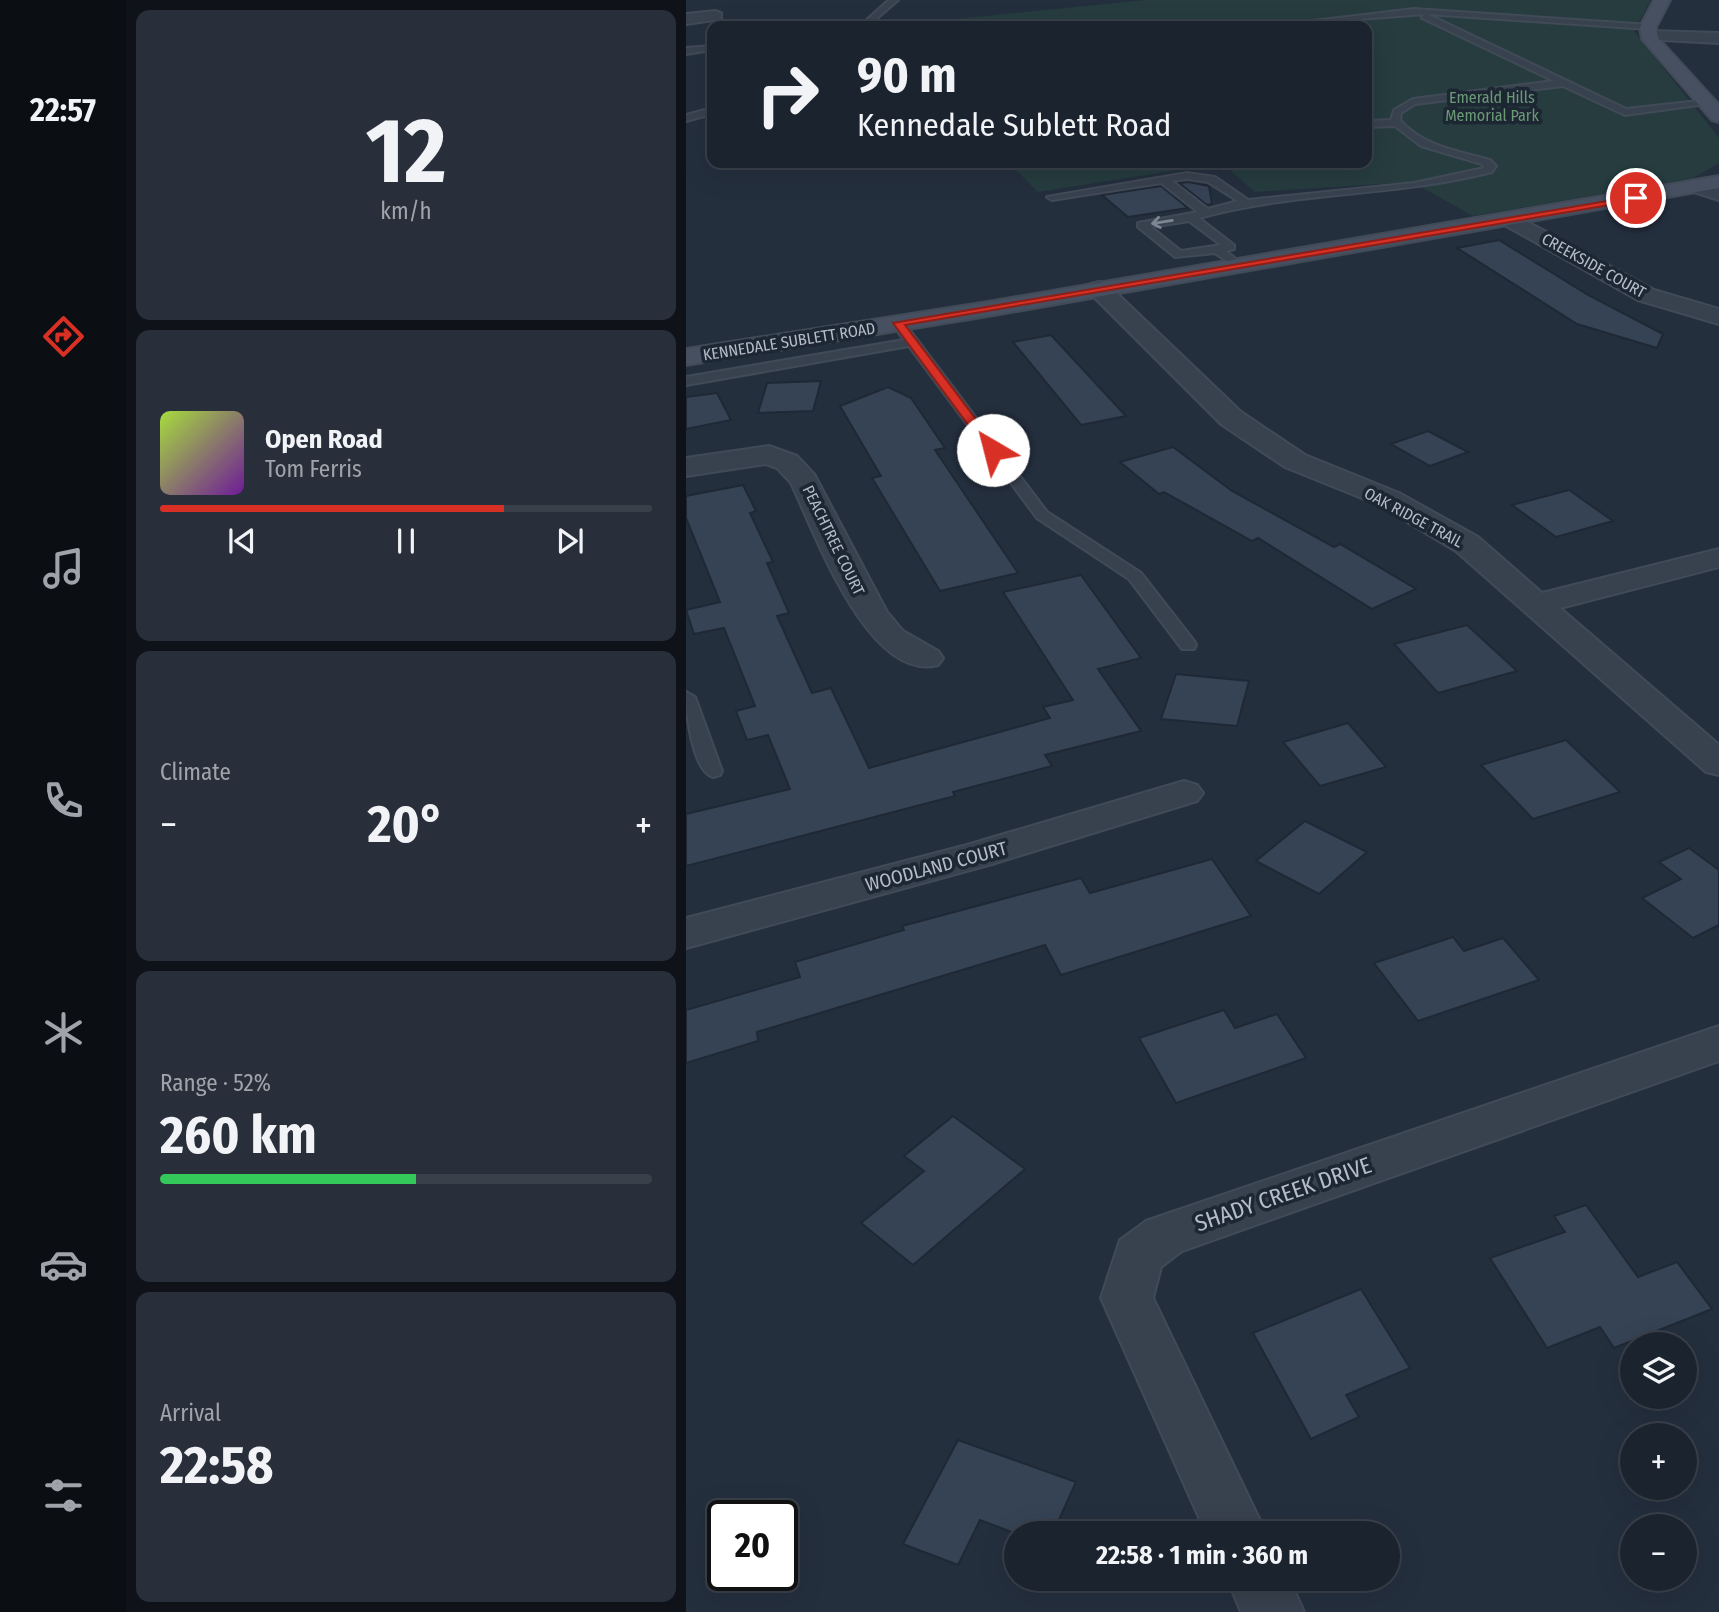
<!DOCTYPE html>
<html lang="en">
<head>
<meta charset="utf-8">
<style>
	body { margin:0; font-family:"Fira Sans Condensed",sans-serif; background:#282f3a; color:#f1f3f6; height:100vh; display:flex; flex-direction:column; font-size:26px; white-space:nowrap }
	* { box-sizing:border-box; margin:0 }
	p { font-size:23px; color:#a0a4aa }
	.icon { flex:none; width:38px; height:38px; fill:none; stroke:currentColor; stroke-width:2; stroke-linecap:round; stroke-linejoin:round }
	.map { position:relative; flex:1; overflow:hidden }
	.drawer { display:flex; flex-direction:column; gap:10px; padding:10px; background:#0f1319; width:560px }
	.drawer>* { flex:none }
	.hud { position:absolute; left:21px; top:21px; width:665px; height:147px; border-radius:14px; box-shadow:0 7px 28px #0002,0 0 0 2px #39404a; background:#1b232e; color:#f1f3f6; overflow:hidden }
	.fabs { position:absolute; left:934px; top:1332px; display:grid; gap:14px }
	.fabs a { display:grid; place-items:center; width:77px; height:77px; border-radius:50%; background:#1b232e; box-shadow:0 7px 28px #0002,0 0 0 2px #39404a; font-size:35px }
	.speed { position:absolute; left:21px; top:1500px; display:flex; gap:14px; font-size:35px; font-weight:700; text-align:center }
	.speed>* { display:grid; place-content:center; width:91px; height:91px; border-radius:50%; background:#1b232e; box-shadow:0 7px 28px #0002,0 0 0 2px #39404a; line-height:1 }
	.speed .limit { border:4px solid #111; border-radius:10px; background:#fff; color:#111 }
	.pin { position:absolute; display:grid; place-items:center; width:60px; height:60px; color:#fff; margin:-30px; border:4px solid #fff; border-radius:50%; box-shadow:0 2px 7px #0007 }
	.me { position:absolute; width:77px; margin:-38px; rotate:323deg; stroke-linejoin:round; filter:drop-shadow(0 0 5px #0008) }
	.turn { display:flex; align-items:center; gap:24px; height:147px; padding:0 35px; font-size:32px }
	.turn .icon { width:91px; height:91px; stroke-width:2.5 }
	.turn b { display:block; font-size:49px; line-height:60px }
	.big { font-size:52px; font-weight:700; line-height:1.1 }
	.drawer .widget { flex:1; display:flex; flex-direction:column; justify-content:center; gap:10px; min-width:0; padding:0 24px; border-radius:14px; background:#282f3a }
	.drawer .dial { align-items:center; gap:0 }
	.dial b { font-size:91px; line-height:1 }
	.song { display:flex; align-items:center; gap:21px }
	.cover { width:84px; height:84px; border-radius:10px; background:linear-gradient(135deg,hsl(80 70% 55%),hsl(280 70% 35%)) }
	.played { height:7px; border-radius:4px; background:linear-gradient(90deg,#d93025 70%,#39404a 70%) }
	.keys { display:flex; justify-content:space-around; direction:ltr }
	.heat { display:flex; justify-content:space-between; align-items:center; font-size:38px; direction:ltr }
	.charge { height:10px; border-radius:5px; background:linear-gradient(90deg,#34c759 52%,#39404a 0) }
	.trip { position:absolute; left:318px; top:1521px; width:396px; height:70px; border-radius:35px; background:#1b232e; box-shadow:0 7px 28px #0002,0 0 0 2px #39404a; font-weight:700; line-height:70px; text-align:center }
	main { display:flex; flex:1; min-height:0 }
	.tabs { display:flex; flex-direction:column; width:126px; justify-content:space-around; align-items:center; background:#0b0e12; color:#a0a4aa }
	.tabs .icon { width:49px; height:49px }
	.tabs .active { color:#d93025 }
	.tabs b { font-size:32px; color:#f1f3f6 }
	.map>svg:first-child { display:block }
	.green { fill:#263c3f }
	.building { fill:#364354; stroke:#1f2835; stroke-width:2 }
	.lines { fill:none; stroke-linecap:round; stroke-linejoin:round }
	.lane-casing { stroke:#414a57; stroke-width:4 }
	.street-casing { stroke:#414a57; stroke-width:4 }
	.secondary-casing { stroke:#414a57; stroke-width:4 }
	.lane { fill:#38414e; fill-rule:evenodd }
	.street { fill:#38414e; fill-rule:evenodd }
	.secondary { fill:#465061; fill-rule:evenodd }
	.oneway { stroke:#7c8592 }
	.route { fill:#d93025; stroke:#8d1f18; stroke-width:2 }
	.labels { text-anchor:middle; stroke-width:7; stroke-linejoin:round; paint-order:stroke }
	.far-park-label { font-size:16px; fill:#6b9a76; stroke:#1d2633 }
	.far-street-label { font-size:16px; fill:#b4bcc9; stroke:#1d2633 }
	.street-label { font-size:19px; fill:#b4bcc9; stroke:#1d2633 }
	.near-street-label { font-size:23px; fill:#b4bcc9; stroke:#1d2633 }
</style>
</head>
<body>
<main>
<nav class="tabs">
<b>22:57</b>
<svg class="icon active" aria-label="directions" viewBox="0 0 24 24"><path d="M12 3l9 9-9 9-9-9zM9 14v-3h6M13 9l2 2-2 2"/></svg>
<svg class="icon" aria-label="music" viewBox="0 0 24 24"><path d="M9 18V5l10-2v13"/><circle cx="6" cy="18" r="3"/><circle cx="16" cy="16" r="3"/></svg>
<svg class="icon" aria-label="phone" viewBox="0 0 24 24"><path d="M5 4h4l2 5-3 2q2 4 5 5l2-3 5 2v4C11 20 4 13 5 4z"/></svg>
<svg class="icon" aria-label="climate" viewBox="0 0 24 24"><path d="M12 3v18M4 7l16 10M4 17L20 7"/></svg>
<svg class="icon" aria-label="car" viewBox="0 0 24 24"><path d="M5 17H2v-5l4-1 3-4h7l3 4 3 1v5h-3M9 17h6M6 11h13"/><circle cx="7" cy="17" r="2"/><circle cx="17" cy="17" r="2"/></svg>
<svg class="icon" aria-label="filters" viewBox="0 0 24 24"><path d="M4 7h16M4 17h16"/><circle cx="9" cy="7" r="2"/><circle cx="15" cy="17" r="2"/></svg>
</nav>
<section class="drawer">
<div class="widget dial"><b>12</b><p>km/h</p></div>
<div class="widget">
<div class="song"><i class="cover"></i><div><b>Open Road</b><p>Tom Ferris</p></div></div>
<div class="played"></div>
<div class="keys"><svg class="icon" aria-label="previous" viewBox="0 0 24 24"><path d="M18 5L8 12l10 7zM5 5v14"/></svg><svg class="icon" aria-label="pause" viewBox="0 0 24 24"><path d="M8 5v14M16 5v14"/></svg><svg class="icon" aria-label="next" viewBox="0 0 24 24"><path d="M6 5l10 7-10 7zM19 5v14"/></svg></div>
</div>
<div class="widget"><p>Climate</p>
<div class="heat"><a>−</a><b class="big">20°</b><a>+</a></div>
</div>
<div class="widget"><p>Range · 52%</p><b class="big">260 km</b><div class="charge"></div></div>
<div class="widget"><p>Arrival</p><b class="big">22:58</b></div>
</section>
<div class="map">
<svg width="1033" height="1612" viewBox="0 0 1033 1612">
	<rect width="100%" height="100%" fill="#242f3e"/>
	<path class="green" d="M459 0H965L948 31 1033 138V163L1007 178 787 216 726 182 569 192 536 163 352 192 323 163H681V26H199Z"/>
	<g class="building">
		<path d="M503 182 523 186 526 204 521 205 493 183Z"/>
		<path d="M475 186 502 208 442 217 416 195Z"/>
		<path d="M813 240 902 295 977 334 971 348 891 324 771 248Z"/>
		<path d="M365 335 440 416 395 425 327 342Z"/>
		<path d="M135 381 127 411 72 413 81 383Z"/>
		<path d="M202 387 225 398 259 448 249 450 332 573 254 591 186 478 195 476 154 406Z"/>
		<path d="M31 393 45 420 0 429V397Z"/>
		<path d="M742 431 782 452 744 466 705 444Z"/>
		<path d="M487 447 546 491 648 547 654 544 730 589 686 609 572 538 566 541 478 492 473 494 434 462Z"/>
		<path d="M57 485 70 511 64 513 87 562 81 563 103 613 91 616 126 693 145 688 183 768 364 718 357 707 387 700 317 592 395 575 455 658 412 669 455 731 359 755 366 766 267 792 269 796 0 866V814L104 789 82 735 61 740 50 711 69 706 38 628 8 634 0 610 34 602 0 518V496Z"/>
		<path d="M883 490 927 521 870 537 826 505Z"/>
		<path d="M781 625 831 671 752 693 708 644Z"/>
		<path d="M490 674 563 681 551 726 475 719Z"/>
		<path d="M662 723 700 767 634 786 597 742Z"/>
		<path d="M880 740 934 792 847 819 795 765Z"/>
		<path d="M619 821 681 852 633 894 570 861Z"/>
		<path d="M1003 848 1033 870V925L1007 938 956 898 995 879 973 862Z"/>
		<path d="M526 859 565 916 375 975 359 945 71 1032 72 1041 0 1063V1010L114 977 109 962 218 930 216 926 395 878 404 893Z"/>
		<path d="M767 937 778 951 817 938 853 980 732 1021 688 963Z"/>
		<path d="M538 1010 549 1028 591 1014 620 1058 490 1103 453 1038Z"/>
		<path d="M267 1116 339 1169 227 1265 175 1223 238 1171 218 1156Z"/>
		<path d="M900 1205 952 1277 991 1262 1026 1309 928 1348 914 1327 861 1348 804 1258 879 1232 868 1216Z"/>
		<path d="M675 1289 724 1368 660 1395 673 1417 625 1439 567 1333Z"/>
		<path d="M272 1440 390 1482 367 1533H328L294 1520 272 1565 217 1544Z"/>
	</g>
	<g class="lines">
		<g class="lane-casing">
			<g id="lane">
				<path d="M203 0H212L182 26H174Z"/>
				<path d="M728 9 965 25 962 29 741 14 940 109 1022 100 1027 103 939 115 877 86 729 104 715 113 714 120C736 146 772 151 804 160L810 166 806 172C709 197 609 191 513 218L548 245V249L540 251 557 265 551 268 529 253 489 257 452 227V223L512 212 475 183 366 200 361 197 501 173 529 177 562 200 728 183 798 168 796 164 735 146 709 126 681 127V121L705 120 708 110 727 99 868 81 736 18 738 14 585 26ZM501 179 522 182 552 201 522 209 486 181ZM503 221 535 245 495 251 465 227Z"/>
				<path d="M26 46V50L0 54V48Z"/>
				<path d="M26 108V114L0 121V115Z"/>
				<path d="M212 319 216 320 361 512 455 573 508 641 510 645 508 649H496L443 579 351 518 223 346 0 385V377L218 340 206 323Z"/>
				<path d="M0 692 9 697 36 771 34 775 27 777C6 771 0 711 0 692Z"/>
			</g>
		</g>
		<g class="street-casing">
			<g id="street">
				<path d="M29 11 35 13V19L0 24V14Z"/>
				<path d="M963 31 1033 33V43L957 39V33Z"/>
				<path d="M1012 181 1033 187V200L1005 191 1002 187 1005 183Z"/>
				<path d="M825 213 968 290 1033 309V324L952 300 817 224 814 219 817 214Z"/>
				<path d="M413 282 421 284 555 412 619 455 713 493 792 537 856 593 1033 549V567L874 608 1033 745V775L1020 772 770 551 693 505 599 467 535 424 405 294 401 289 405 284Z"/>
				<path d="M83 446 111 456 128 474 201 612 217 631 252 651 257 658 252 665C182 683 129 533 105 483L91 468 80 464 0 476V458Z"/>
				<path d="M498 781 511 785 517 793 511 801 306 864 0 948V918L281 845Z"/>
				<path d="M1033 1026V1061L496 1251 475 1267 467 1298 580 1533H520L415 1298 434 1240 460 1221Z"/>
				<path d="M541 1578H603L618 1612H555Z"/>
			</g>
		</g>
		<g class="secondary-casing">
			<g id="secondary">
				<path d="M968 0H984L970 27 972 38 1033 105V122L1026 120 956 39 954 27Z"/>
				<path d="M1033 176V188L302 316 0 365V349L302 302Z"/>
			</g>
		</g>
		<use href="#lane" class="lane"/>
		<use href="#street" class="street"/>
		<use href="#secondary" class="secondary"/>
	</g>
	<defs><path id="oneway-shaft" d="M-6 0H5M1.5-3L5.5 0L1.5 3" fill="none" stroke-width="1.6" stroke-linecap="round" stroke-linejoin="round" transform="scale(1.75)"/></defs>
	<use class="oneway" href="#oneway-shaft" transform="translate(476 222) rotate(171)"/>
	<path class="route" d="M950 196 953 200 219 325 313 450 307 454 303 453 207 323Z"/>
	<g class="labels">
		<g class="far-park-label">
			<text x="806" y="103">Emerald Hills<tspan x="806" dy="18">Memorial Park</tspan></text>
		</g>
		<g class="far-street-label">
			<text transform="translate(908 265) rotate(29)" y="6">CREEKSIDE COURT</text>
			<text transform="translate(103 341) rotate(-9)" y="6">KENNEDALE SUBLETT ROAD</text>
			<text transform="translate(728 517) rotate(28)" y="6">OAK RIDGE TRAIL</text>
			<text transform="translate(148 540) rotate(64)" y="6">PEACHTREE COURT</text>
		</g>
		<g class="street-label">
			<text transform="translate(250 866) rotate(-15)" y="7">WOODLAND COURT</text>
		</g>
		<g class="near-street-label">
			<text transform="translate(597 1194) rotate(-19)" y="8">SHADY CREEK DRIVE</text>
		</g>
	</g>
</svg>
<div class="fabs">
<a><svg class="icon" aria-label="layers" viewBox="0 0 24 24"><path d="M12 4l9 5-9 5-9-5zM3 14l9 5 9-5"/></svg></a>
<a>+</a>
<a>−</a>
</div>
<div class="speed"><div class="limit">20</div></div>
<div class="pin" style="left:950px;top:198px;background:#d93025"><svg class="icon" aria-label="arrive" viewBox="0 0 24 24"><path d="M6 21V4h12l-3 4 3 4H6"/></svg></div>
<svg class="me" style="left:307px;top:450px" viewBox="-20 -20 40 40"><circle r="19" fill="#fff"/><path d="M0-13L10 11 0 6-10 11z" fill="#d93025"/></svg>
<div class="trip">22:58 · 1 min · 360 m</div>
<div class="hud">
<div class="turn"><svg class="icon" aria-label="right" viewBox="0 0 24 24"><path d="M7 20v-9h11M14 6l5 5-5 5"/></svg><div><b>90 m</b>Kennedale Sublett Road</div></div>
</div>
</div>
</main>
</body>
</html>
